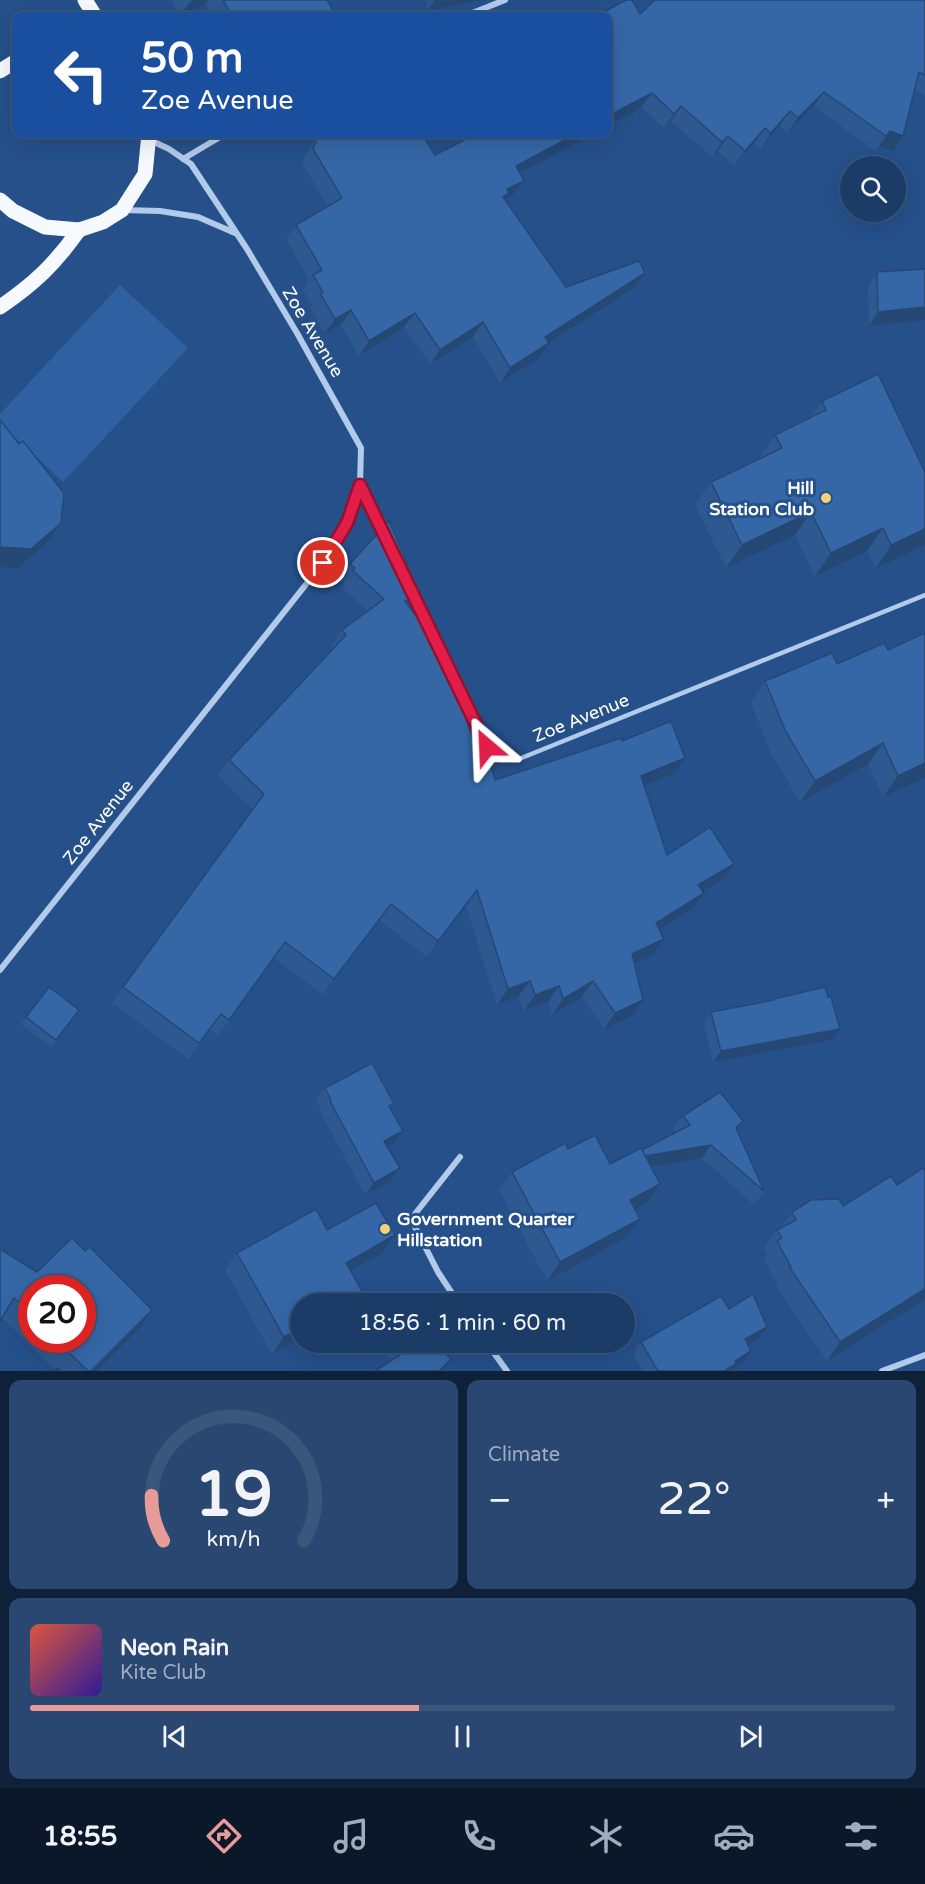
<!DOCTYPE html>
<html lang="en">
<head>
<meta charset="utf-8">
<style>
	body { margin:0; font-family:"Varela Round",sans-serif; background:#294771; color:#f1f3f6; height:100vh; display:flex; flex-direction:column; font-size:22px; white-space:nowrap }
	* { box-sizing:border-box; margin:0 }
	p { font-size:20px; color:#a0adc0 }
	.icon { flex:none; width:33px; height:33px; fill:none; stroke:currentColor; stroke-width:2; stroke-linecap:round; stroke-linejoin:round }
	.map { position:relative; height:1371px; overflow:hidden }
	.sheet { display:flex; flex-direction:column; gap:9px; padding:9px; background:#0f2139; flex:1 }
	.sheet>* { flex:none }
	.guide { position:absolute; left:12px; top:12px; width:600px; height:126px; border-radius:12px; box-shadow:0 6px 24px #0002,0 0 0 2px #3a567c; background:#1a4fa0; color:#fff; overflow:hidden }
	.tools { position:absolute; left:840px; top:156px; display:grid; gap:12px }
	.tools a { display:grid; place-items:center; width:66px; height:66px; border-radius:50%; background:#1c3c68; box-shadow:0 6px 24px #0002,0 0 0 2px #3a567c; font-size:30px }
	.speed { position:absolute; left:18px; top:1275px; display:flex; gap:12px; font-size:30px; font-weight:700; text-align:center }
	.speed>* { display:grid; place-content:center; width:78px; height:78px; border-radius:50%; background:#1c3c68; box-shadow:0 6px 24px #0002,0 0 0 2px #3a567c; line-height:1 }
	.speed .limit { border:9px solid #d22; background:#fff; color:#111 }
	.pin { position:absolute; display:grid; place-items:center; width:51px; height:51px; color:#fff; margin:-26px; border:3px solid #fff; border-radius:50%; box-shadow:0 2px 6px #0007 }
	.me { position:absolute; width:66px; margin:-33px; rotate:334deg; stroke-linejoin:round; filter:drop-shadow(0 0 4px #0008) }
	.turn { display:flex; align-items:center; gap:21px; height:126px; padding:0 30px; font-size:27px }
	.turn .icon { width:78px; height:78px; stroke-width:2.5 }
	.turn b { display:block; font-size:42px; line-height:51px }
	.big { font-size:45px; font-weight:600; line-height:1.1 }
	.sheet .widget { flex:1; display:flex; flex-direction:column; justify-content:center; gap:9px; min-width:0; padding:0 21px; border-radius:12px; background:#294771 }
	.sheet .dial { align-items:center; gap:0 }
	.dial svg { height:156px; overflow:visible; fill:none; stroke:#3a567c; stroke-width:7; stroke-linecap:round; text-anchor:middle }
	.dial text { fill:#f1f3f6; stroke:none }
	.song { display:flex; align-items:center; gap:18px }
	.cover { width:72px; height:72px; border-radius:9px; background:linear-gradient(135deg,hsl(10 70% 55%),hsl(250 70% 35%)) }
	.played { height:6px; border-radius:3px; background:linear-gradient(90deg,#e69b98 45%,#3a567c 45%) }
	.keys { display:flex; justify-content:space-around; direction:ltr }
	.heat { display:flex; justify-content:space-between; align-items:center; font-size:33px; direction:ltr }
	.sheet .tiles { flex:1; display:grid; gap:9px; grid-template-columns:1fr 1fr }
	.widget:last-child { grid-column:span 2 }
	.trip { position:absolute; left:290px; top:1293px; width:345px; height:60px; border-radius:30px; background:#1c3c68; box-shadow:0 6px 24px #0002,0 0 0 2px #3a567c; font-weight:600; line-height:60px; text-align:center }
	.dock { display:flex; height:96px; justify-content:space-around; align-items:center; background:#0b182a; color:#a0adc0 }
	.dock .icon { width:42px; height:42px }
	.dock .on { color:#e69b98 }
	.dock b { font-size:27px; color:#f1f3f6 }
	.map>svg:first-child { display:block }
	.green { fill:#2f61a2 }
	.lines { fill:none; stroke-linecap:round; stroke-linejoin:round }
	.service { stroke:#b2cbea; stroke-width:4.5 }
	.minor { stroke:#b2cbea; stroke-width:6 }
	.primary { stroke:#f6f9fe; stroke-width:15 }
	.wall { fill:#2e5990; fill-rule:evenodd }
	.shaded-wall { fill:#254875 }
	.building { fill:#3567a7; stroke:#254875; stroke-width:1.5 }
	.route-casing { stroke:#92132f; stroke-width:15 }
	.route { stroke:#e11d48; stroke-width:10 }
	.poi-dot { fill:#f4d176; stroke:#25508a; stroke-width:2 }
	.labels { text-anchor:middle; stroke-width:6; stroke-linejoin:round; paint-order:stroke }
	.street-label { font-size:18px; fill:#fff; stroke:#25508a }
	.poi-label { font-size:18px; font-weight:bold; fill:#fff; stroke:#25508a; text-anchor:end }
</style>
</head>
<body>
<div class="map">
<svg width="925" height="1371" viewBox="0 0 925 1371">
	<rect width="100%" height="100%" fill="#25508a"/>
	<path class="green" d="M120 285 188 348 63 482 0 423V414Z"/>
	<g class="lines">
		<g class="service">
			<path d="M360 485 383 532"/>
			<path d="M414 597 439 648"/>
			<path d="M444 659 487 747 501 760 519 759 925 595"/>
		</g>
		<g class="minor">
			<path d="M465 16 505 0"/>
			<path d="M183 159 225 134"/>
			<path d="M123 210 160 211 198 217 235 233"/>
			<path d="M0 970 323 563 347 523 360 485 361 448 297 333 247 249 191 164 169 149 150 140"/>
			<path d="M459 1304 438 1272 411 1219 460 1157"/>
			<path d="M486 1342 507 1371"/>
			<path d="M882 1371 925 1355"/>
		</g>
		<g class="primary">
			<path d="M85 0 95 16"/>
			<path d="M0 71 16 61"/>
			<path d="M0 200 13 211 45 227 79 230 103 222 122 210 145 174 149 134"/>
			<path d="M0 307C34 284 55 264 79 230"/>
		</g>
	</g>
	<g class="wall">
		<path d="M171 0H327L336 16H213L206 3 180 16Z"/>
		<path d="M426 0H484L428 10Z"/>
		<path d="M925 0V96L914 90 903 136 893 151 880 146 875 151 814 106 787 133 780 125 761 148 754 143 734 166 718 151 712 157 671 121 664 128 641 107 608 126V16L640 14Z"/>
		<path d="M318 136 435 155 520 173 524 181 513 195 506 200 566 287 645 273 635 287 549 343 539 358 500 383 473 337 430 364 404 327 359 356 341 325 325 333 310 308 312 305 303 290 309 280 286 239 296 225 328 206 302 163 308 151Z"/>
		<path d="M925 269V320L869 326 868 286 877 272Z"/>
		<path d="M822 401 925 472V545L875 569 867 551 815 576 795 535 726 568 695 505 711 482 759 458 775 435 810 418Z"/>
		<path d="M350 564 407 567 410 609 473 738 495 780 622 741 685 758 674 774 644 786 667 855 734 864 723 879 702 891 692 909 660 930 664 939 653 955 635 963 643 1000 632 1016 604 1029 582 997 552 1015 548 1002 524 1011 518 997 497 1005 466 906 427 957 379 920 323 995 274 958 218 1036 210 1030 188 1059 112 1003 253 810 218 776 229 760 333 648 331 646 342 630 368 611 342 587 344 584 339 580Z"/>
		<path d="M837 664 925 778 883 797 868 764 800 802 771 753 751 702 765 681Z"/>
		<path d="M49 987 74 1017 51 1047 21 1024Z"/>
		<path d="M774 999 832 1040 713 1062 704 1023 711 1012 772 1001Z"/>
		<path d="M325 1088 394 1104 391 1108 403 1131 394 1143 388 1147 400 1168 391 1180 365 1195 321 1113 322 1112 316 1100Z"/>
		<path d="M683 1116 737 1130 764 1191 754 1205 702 1158 651 1167 660 1184 647 1203 635 1209 627 1237 547 1281 499 1190 512 1172 568 1149 610 1164 642 1150 676 1132 673 1129Z"/>
		<path d="M925 1171V1299L827 1361 777 1287 778 1285 764 1260 767 1255 764 1249 777 1230 781 1228 792 1212 843 1206 897 1185Z"/>
		<path d="M327 1230 383 1252 350 1270 363 1293 355 1304H300V1338L272 1354 225 1270 237 1253Z"/>
		<path d="M0 1249 37 1272 85 1251 152 1310 139 1329 97 1371H52L55 1370 2 1318ZM32 1288 82 1340H32Z"/>
		<path d="M729 1309 758 1339 748 1345 751 1351 743 1363 732 1371H643L633 1354 641 1342Z"/>
		<path d="M373 1342H451L442 1351 392 1360Z"/>
	</g>
	<g class="shaded-wall">
		<path d="M193 0H208L206 3 180 16 191 1Z"/>
		<path d="M435 0H484L428 10Z"/>
		<path d="M824 92 814 106 787 133 798 118Z"/>
		<path d="M652 93 641 107 608 126V116Z"/>
		<path d="M681 106 671 121 664 128 674 114Z"/>
		<path d="M790 111 780 125 761 148 771 133Z"/>
		<path d="M765 128 754 143 734 166 745 151Z"/>
		<path d="M890 131 903 136 893 151 880 146 875 151Z"/>
		<path d="M576 134H593L506 180 516 166Z"/>
		<path d="M728 136 718 151 712 157 722 142Z"/>
		<path d="M524 181 513 195 499 203 507 189Z"/>
		<path d="M645 273 635 287 535 352 545 337Z"/>
		<path d="M925 307V320L869 326 878 312Z"/>
		<path d="M351 310 341 325 325 333 335 319Z"/>
		<path d="M415 313 404 327 359 356 369 341Z"/>
		<path d="M483 322 473 337 430 364 440 350Z"/>
		<path d="M549 343 539 358 500 383 510 368Z"/>
		<path d="M811 512 795 535 726 568 742 545Z"/>
		<path d="M61 523 48 542 18 568 0 567V549L1 547Z"/>
		<path d="M883 528 867 551 815 576 831 553Z"/>
		<path d="M925 529V545L875 569 891 545Z"/>
		<path d="M419 596 408 612 405 601Z"/>
		<path d="M883 743 868 764 800 802 815 781Z"/>
		<path d="M685 758 674 774 630 791 641 776Z"/>
		<path d="M925 763V778L883 797 898 776Z"/>
		<path d="M734 864 723 879 687 901 698 885Z"/>
		<path d="M477 890 466 906 427 957 438 941Z"/>
		<path d="M704 893 692 909 645 939 656 923Z"/>
		<path d="M391 904 379 920 323 995 334 979Z"/>
		<path d="M664 939 653 955 621 970 632 954Z"/>
		<path d="M530 981 518 997 497 1005 508 989Z"/>
		<path d="M593 981 582 997 552 1015 563 999Z"/>
		<path d="M559 986 548 1002 524 1011 535 995Z"/>
		<path d="M643 1000 632 1016 604 1029 615 1013Z"/>
		<path d="M840 1029 832 1040 713 1062 721 1051Z"/>
		<path d="M403 1131 394 1143 376 1153 384 1141Z"/>
		<path d="M711 1145 702 1158 634 1170 643 1157Z"/>
		<path d="M400 1168 391 1180 365 1195 374 1183Z"/>
		<path d="M660 1184 647 1203 617 1219 630 1200Z"/>
		<path d="M640 1219 627 1237 547 1281 560 1262Z"/>
		<path d="M395 1235 383 1252 334 1280 346 1263Z"/>
		<path d="M925 1289V1299L827 1361 840 1342Z"/>
		<path d="M363 1293 355 1304H343Z"/>
		<path d="M152 1310 139 1329 97 1371H91Z"/>
		<path d="M767 1327 758 1339 736 1352 745 1339Z"/>
		<path d="M300 1328V1338L272 1354 284 1337Z"/>
		<path d="M446 1342H451L431 1362 440 1349Z"/>
		<path d="M751 1351 743 1363 732 1371H724L735 1361Z"/>
		<path d="M451 1359 442 1371H439Z"/>
	</g>
	<g class="building">
		<path d="M223 0H327L336 16H232Z"/>
		<path d="M626 0H632L640 14 655 0H925V75L919 72 903 136 890 131 886 136 824 92 798 118 790 111 771 133 765 128 745 151 728 136 722 142 681 106 674 114 652 93 608 116V16H596Z"/>
		<path d="M323 134H422L435 155 476 134H576L516 166 524 181 507 189 509 193 503 197 566 287 639 261 645 273 545 337 549 343 510 368 483 322 440 350 415 313 369 341 351 310 335 319 320 293 323 292 313 275 322 270 296 225 342 198 313 149 318 136Z"/>
		<path d="M925 269V307L878 312 877 272Z"/>
		<path d="M878 374 925 472V529L891 545 883 528 831 553 811 512 742 545 711 482 782 448 775 435 826 410 822 401Z"/>
		<path d="M0 420 19 444 23 441 64 493 61 523 31 549 1 547 0 546Z"/>
		<path d="M389 521 408 565 407 567 419 596 405 601 442 651 473 738 482 736 495 780 621 738 622 741 671 721 685 758 641 776 667 855 710 827 734 864 698 885 704 893 656 923 664 939 632 954 643 1000 615 1013 593 981 563 999 559 986 535 995 530 981 508 989 477 890 438 941 391 904 334 979 285 942 229 1020 221 1014 199 1043 123 987 264 794 229 760 346 635 342 630 384 599 353 571 355 568 350 564Z"/>
		<path d="M925 633V763L898 776 883 743 815 781 786 732 765 681 832 653 837 664 884 643 888 650Z"/>
		<path d="M49 987 79 1010 56 1040 26 1017Z"/>
		<path d="M825 987 828 997H831L840 1029 721 1051 711 1012 774 1000V999Z"/>
		<path d="M372 1063 394 1104 389 1106 403 1131 384 1141 400 1168 374 1183 330 1101 331 1100 325 1088Z"/>
		<path d="M720 1092 743 1121 736 1128 764 1191 711 1145 645 1156 642 1150 690 1125 683 1116Z"/>
		<path d="M595 1135 610 1164 641 1148 660 1184 630 1200 640 1219 560 1262 512 1172 565 1143 568 1149Z"/>
		<path d="M923 1168 925 1171V1289L840 1342 790 1268 791 1267 777 1241 782 1238 777 1230 796 1220 792 1212 811 1200 839 1199 843 1206 891 1176 897 1185Z"/>
		<path d="M376 1203 395 1235 346 1263 363 1293 343 1304H300V1328L284 1337 237 1253 316 1209 327 1230Z"/>
		<path d="M72 1238 85 1251 90 1247 152 1310 91 1371H88L56 1340H82V1288H32V1315L14 1298 0 1321V1249L37 1272Z"/>
		<path d="M753 1294 767 1327 745 1339 751 1351 735 1361 736 1364 724 1371H658L641 1342 721 1296 729 1309Z"/>
		<path d="M435 1297 442 1304H424Z"/>
		<path d="M397 1342H446L440 1349 451 1359 439 1371H375L406 1351Z"/>
		<path d="M58 1368 60 1371H52Z"/>
	</g>
	<g class="lines">
		<g class="route-casing">
			<path id="route" d="M323 563 347 523 360 485 487 747"/>
		</g>
		<use href="#route" class="route"/>
	</g>
	<g class="poi-dot">
		<circle cx="826" cy="498" r="6"/>
		<circle cx="385" cy="1229" r="6"/>
	</g>
	<g class="labels">
		<g class="street-label">
			<text transform="translate(313 332) rotate(59)" y="6">Zoe Avenue</text>
			<text transform="translate(581 718) rotate(-22)" y="6">Zoe Avenue</text>
			<text transform="translate(98 822) rotate(-52)" y="6">Zoe Avenue</text>
		</g>
		<g class="poi-label">
			<text x="814" y="494">Hill<tspan x="814" dy="21">Station Club</tspan></text>
			<text x="397" y="1225" text-anchor="start">Government Quarter<tspan x="397" dy="21">Hillstation</tspan></text>
		</g>
	</g>
</svg>
<div class="tools">
<a><svg class="icon" aria-label="search" viewBox="0 0 24 24"><circle cx="10" cy="10" r="6"/><path d="M15 15l6 6"/></svg></a>
</div>
<div class="speed"><div class="limit">20</div></div>
<div class="pin" style="left:323px;top:563px;background:#d93025"><svg class="icon" aria-label="arrive" viewBox="0 0 24 24"><path d="M6 21V4h12l-3 4 3 4H6"/></svg></div>
<svg class="me" style="left:487px;top:747px" viewBox="-20 -20 40 40"><path d="M0-17L14 15 0 8-14 15z" fill="#e11d48" stroke="#fff" stroke-width="4"/></svg>
<div class="trip">18:56 · 1 min · 60 m</div>
<div class="guide">
<div class="turn"><svg class="icon" aria-label="left" viewBox="0 0 24 24"><path d="M17 20v-9H6M10 6l-5 5 5 5"/></svg><div><b>50 m</b>Zoe Avenue</div></div>
</div>
</div>
<section class="sheet">
<div class="tiles">
<div class="widget dial"><svg viewBox="0 0 100 80">
<path d="M14 69A42 42 0 1 1 86 69"/>
<path d="M14 69A42 42 0 0 1 8 46" stroke="#e69b98"/>
<text x="50" y="56" font-size="32" font-weight="700">19</text>
<text x="50" y="72" font-size="11">km/h</text>
</svg></div>
<div class="widget"><p>Climate</p>
<div class="heat"><a>−</a><b class="big">22°</b><a>+</a></div>
</div>
<div class="widget">
<div class="song"><i class="cover"></i><div><b>Neon Rain</b><p>Kite Club</p></div></div>
<div class="played"></div>
<div class="keys"><svg class="icon" aria-label="previous" viewBox="0 0 24 24"><path d="M18 5L8 12l10 7zM5 5v14"/></svg><svg class="icon" aria-label="pause" viewBox="0 0 24 24"><path d="M8 5v14M16 5v14"/></svg><svg class="icon" aria-label="next" viewBox="0 0 24 24"><path d="M6 5l10 7-10 7zM19 5v14"/></svg></div>
</div>
</div>
</section>
<nav class="dock">
<b>18:55</b>
<svg class="icon on" aria-label="directions" viewBox="0 0 24 24"><path d="M12 3l9 9-9 9-9-9zM9 14v-3h6M13 9l2 2-2 2"/></svg>
<svg class="icon" aria-label="music" viewBox="0 0 24 24"><path d="M9 18V5l10-2v13"/><circle cx="6" cy="18" r="3"/><circle cx="16" cy="16" r="3"/></svg>
<svg class="icon" aria-label="phone" viewBox="0 0 24 24"><path d="M5 4h4l2 5-3 2q2 4 5 5l2-3 5 2v4C11 20 4 13 5 4z"/></svg>
<svg class="icon" aria-label="climate" viewBox="0 0 24 24"><path d="M12 3v18M4 7l16 10M4 17L20 7"/></svg>
<svg class="icon" aria-label="car" viewBox="0 0 24 24"><path d="M5 17H2v-5l4-1 3-4h7l3 4 3 1v5h-3M9 17h6M6 11h13"/><circle cx="7" cy="17" r="2"/><circle cx="17" cy="17" r="2"/></svg>
<svg class="icon" aria-label="filters" viewBox="0 0 24 24"><path d="M4 7h16M4 17h16"/><circle cx="9" cy="7" r="2"/><circle cx="15" cy="17" r="2"/></svg>
</nav>
</body>
</html>
